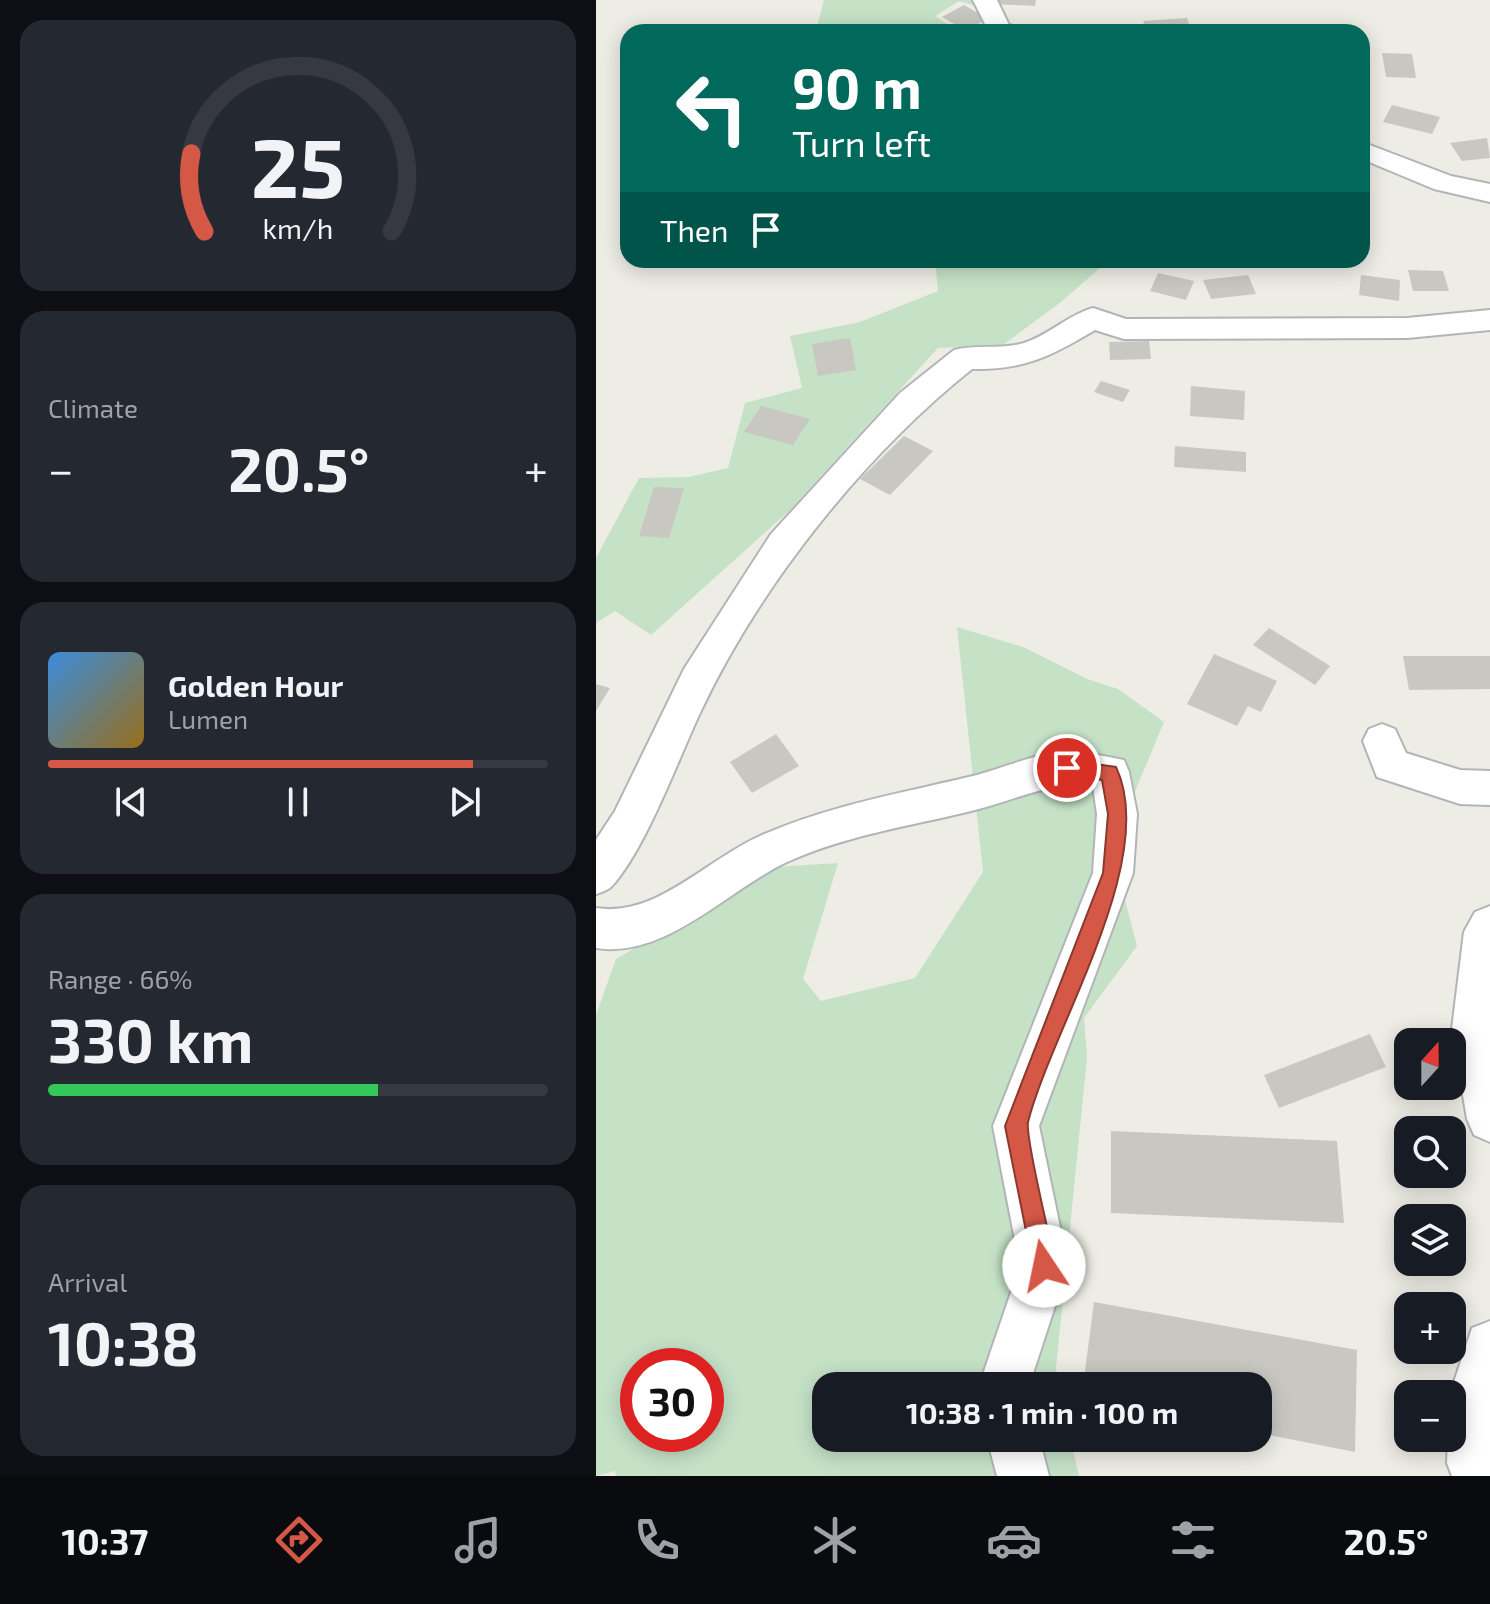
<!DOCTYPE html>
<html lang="en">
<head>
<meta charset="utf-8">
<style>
	body { margin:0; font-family:"Exo 2",sans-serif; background:#242831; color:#f1f3f6; height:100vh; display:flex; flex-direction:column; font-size:30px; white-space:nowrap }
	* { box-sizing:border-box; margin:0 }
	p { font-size:26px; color:#9ea1a6 }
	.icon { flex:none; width:44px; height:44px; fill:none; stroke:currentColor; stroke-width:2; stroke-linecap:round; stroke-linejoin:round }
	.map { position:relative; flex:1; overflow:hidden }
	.sheet { display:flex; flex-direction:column; gap:20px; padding:20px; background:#0d0f14; width:596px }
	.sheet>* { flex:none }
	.hud { position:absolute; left:24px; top:24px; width:750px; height:244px; border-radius:24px; box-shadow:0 4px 20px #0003; background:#00695c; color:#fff; overflow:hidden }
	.needle { width:52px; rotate:21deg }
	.tools { position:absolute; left:798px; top:1028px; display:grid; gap:16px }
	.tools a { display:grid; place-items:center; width:72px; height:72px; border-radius:16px; background:#171b24; box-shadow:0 4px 20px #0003; font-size:40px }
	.speed { position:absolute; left:24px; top:1348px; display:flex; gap:16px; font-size:40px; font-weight:700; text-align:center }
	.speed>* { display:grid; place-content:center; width:104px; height:104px; border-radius:50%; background:#171b24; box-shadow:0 4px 20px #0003; line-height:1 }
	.speed .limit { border:12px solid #d22; background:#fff; color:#111 }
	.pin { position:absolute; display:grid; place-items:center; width:68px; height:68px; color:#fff; margin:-34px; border:4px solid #fff; border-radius:50%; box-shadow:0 2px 8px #0007 }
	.me { position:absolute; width:88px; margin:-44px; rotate:349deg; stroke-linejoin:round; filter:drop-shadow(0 0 6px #0008) }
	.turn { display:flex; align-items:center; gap:28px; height:168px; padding:0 40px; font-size:36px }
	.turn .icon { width:104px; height:104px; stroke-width:2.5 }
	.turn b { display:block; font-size:56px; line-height:68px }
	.then { display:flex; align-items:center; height:76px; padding:0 40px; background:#0003; gap:16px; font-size:30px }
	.big { font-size:60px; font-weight:700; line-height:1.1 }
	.sheet .tile { flex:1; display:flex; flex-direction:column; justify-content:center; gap:12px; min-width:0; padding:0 28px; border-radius:24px; background:#242831 }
	.sheet .dial { align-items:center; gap:0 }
	.dial svg { height:208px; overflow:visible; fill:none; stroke:#363941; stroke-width:7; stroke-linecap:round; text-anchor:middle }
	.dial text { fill:#f1f3f6; stroke:none }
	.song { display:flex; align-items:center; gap:24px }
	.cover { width:96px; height:96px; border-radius:12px; background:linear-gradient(135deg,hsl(210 70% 55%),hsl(40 70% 35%)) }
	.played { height:8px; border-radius:4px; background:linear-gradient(90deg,#d45845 85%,#363941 85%) }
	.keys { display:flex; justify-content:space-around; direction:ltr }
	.heat { display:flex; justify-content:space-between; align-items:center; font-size:44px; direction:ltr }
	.charge { height:12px; border-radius:6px; background:linear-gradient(90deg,#34c759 66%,#363941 0) }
	.trip { position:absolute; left:216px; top:1372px; width:460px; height:80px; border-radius:24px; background:#171b24; box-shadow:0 4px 20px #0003; font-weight:700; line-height:80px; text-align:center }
	.menu { display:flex; height:128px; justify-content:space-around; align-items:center; background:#090b0e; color:#9ea1a6 }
	.menu .icon { width:56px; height:56px }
	.menu .selected { color:#d45845 }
	.menu b { font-size:36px; color:#f1f3f6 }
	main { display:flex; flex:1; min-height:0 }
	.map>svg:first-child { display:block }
	.green { fill:#c5e2c7; fill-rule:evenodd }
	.building { fill:#c9c7c2 }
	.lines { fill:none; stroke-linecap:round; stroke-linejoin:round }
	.minor-casing { stroke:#b2b5b8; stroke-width:4 }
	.minor { fill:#fff; fill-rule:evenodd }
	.route { fill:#d45845; stroke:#8a392d; stroke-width:2 }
</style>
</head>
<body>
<main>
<section class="sheet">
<div class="tile dial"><svg viewBox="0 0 100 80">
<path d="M14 69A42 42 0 1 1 86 69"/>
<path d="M14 69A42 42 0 0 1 9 39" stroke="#d45845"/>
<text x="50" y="56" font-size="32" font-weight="700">25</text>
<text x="50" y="72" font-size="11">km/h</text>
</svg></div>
<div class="tile"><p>Climate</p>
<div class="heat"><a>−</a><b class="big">20.5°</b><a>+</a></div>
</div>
<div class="tile">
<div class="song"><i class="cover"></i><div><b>Golden Hour</b><p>Lumen</p></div></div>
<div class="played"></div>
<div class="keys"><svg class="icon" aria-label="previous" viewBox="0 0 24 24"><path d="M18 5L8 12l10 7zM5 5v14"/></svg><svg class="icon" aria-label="pause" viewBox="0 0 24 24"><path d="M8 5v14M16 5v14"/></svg><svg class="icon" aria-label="next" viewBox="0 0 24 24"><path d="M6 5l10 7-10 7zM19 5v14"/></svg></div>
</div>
<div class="tile"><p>Range · 66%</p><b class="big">330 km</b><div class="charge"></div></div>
<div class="tile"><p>Arrival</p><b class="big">10:38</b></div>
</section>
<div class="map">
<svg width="894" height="1476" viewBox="0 0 894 1476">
	<rect width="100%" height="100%" fill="#edece5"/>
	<g class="green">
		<path d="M228 0H377L384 7 363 1 339 16 363 32H231L220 30Z"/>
		<path d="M339 260H513L465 302 407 345 342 348 193 511 55 635 19 611 0 623V558L43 478 93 477 132 468 149 403 206 388 194 336 264 322 342 291Z"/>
		<path d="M361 627 427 647 491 679 522 689 568 722 532 808 525 885 541 946 488 1018 491 1057 460 1368 463 1386H230V1438H474L483 1476H20L19 1471 0 1476V1015L20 959 179 867 242 863 207 979 225 1001 319 978 387 872ZM42 1366H110V1434H42Z"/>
	</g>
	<g class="building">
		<path d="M398 0H440L439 6 397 4Z"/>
		<path d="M368 5 392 19 369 30 346 17Z"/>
		<path d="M591 18 596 32H551L547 21Z"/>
		<path d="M786 53 816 54 820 78 790 77Z"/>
		<path d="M796 105 844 117 836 134 787 122Z"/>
		<path d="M891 138 894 158 866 161 854 143Z"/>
		<path d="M812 270 847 271 853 291H817Z"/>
		<path d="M562 273 598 281 590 300 554 291Z"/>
		<path d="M652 275 660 294 615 299 607 280Z"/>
		<path d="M765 275 804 280 803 301 763 295Z"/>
		<path d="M254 338 260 370 222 376 216 344Z"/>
		<path d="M553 341 555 359 514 360 513 342Z"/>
		<path d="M505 381 534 390 527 402 498 392Z"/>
		<path d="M595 386 649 391 648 420 594 416Z"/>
		<path d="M165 406 214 419 197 445 148 432Z"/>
		<path d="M308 436 337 451 294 495 264 479Z"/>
		<path d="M579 446 650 452V472L578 467Z"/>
		<path d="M58 487 88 488 73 538 43 536Z"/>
		<path d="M673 628 734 666 719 685 657 645Z"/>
		<path d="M618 654 681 681 665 712 652 706 641 726 591 704Z"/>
		<path d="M807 656H894V689L813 690Z"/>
		<path d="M0 684 14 688 0 711Z"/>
		<path d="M180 734 203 766 156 793 134 762Z"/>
		<path d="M774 1034 790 1067 683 1108 668 1075Z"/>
		<path d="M515 1131 741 1141 748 1223 515 1213Z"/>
		<path d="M498 1302 761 1350 759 1452 662 1433V1386H487Z"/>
	</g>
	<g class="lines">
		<g class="minor-casing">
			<g id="minor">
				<path d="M377 0H401L413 25 422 27 425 32H393Z"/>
				<path d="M766 142 855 176 894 184V202L838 189 766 159Z"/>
				<path d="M497 308 530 319 811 318 894 310V330L811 338 528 339 499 330C455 356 429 370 376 369 267 456 163 587 104 713 81 762 50 848 16 886 12 890 6 892 0 894V840L19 811 88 669 175 534 304 393 358 350C381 344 405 350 428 343 453 335 472 315 497 308Z"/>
				<path d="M786 724 799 729 810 753 864 770 894 771V805L864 804 781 777 767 741 773 729Z"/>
				<path d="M482 751 528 760 533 772 541 814 537 873 443 1126 472 1266 433 1386H383L424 1266 397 1126 497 873 501 814 497 787C454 781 419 800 379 810 315 826 250 835 191 862 131 890 70 959 0 948V908C60 918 111 859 164 836 234 805 307 793 381 775 414 766 447 750 482 751Z"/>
				<path d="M894 906V1142L878 1135 871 1119 856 1029 868 932 879 912Z"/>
				<path d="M894 1321V1476H856L851 1463 852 1438H856V1394H854L876 1328Z"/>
				<path d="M391 1438H443L453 1476H401Z"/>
			</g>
		</g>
		<use href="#minor" class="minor"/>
	</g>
	<path class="route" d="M471 760 520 767C564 859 456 1028 432 1122 429 1137 455 1243 460 1266L457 1274 448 1278 440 1274 437 1266 409 1126 507 873 512 814 506 780 465 774 462 768 465 762Z"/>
</svg>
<div class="tools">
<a><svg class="needle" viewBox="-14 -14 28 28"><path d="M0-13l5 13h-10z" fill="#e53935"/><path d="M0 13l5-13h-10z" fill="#9ea1a6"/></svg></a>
<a><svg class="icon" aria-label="search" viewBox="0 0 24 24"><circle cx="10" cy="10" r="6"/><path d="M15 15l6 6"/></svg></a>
<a><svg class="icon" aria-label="layers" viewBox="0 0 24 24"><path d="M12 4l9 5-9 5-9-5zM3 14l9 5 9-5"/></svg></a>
<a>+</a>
<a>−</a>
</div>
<div class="speed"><div class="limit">30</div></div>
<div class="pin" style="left:471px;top:768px;background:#d93025"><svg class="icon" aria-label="arrive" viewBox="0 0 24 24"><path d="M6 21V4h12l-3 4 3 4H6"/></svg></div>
<svg class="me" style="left:448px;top:1266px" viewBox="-20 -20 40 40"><circle r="19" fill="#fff"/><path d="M0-13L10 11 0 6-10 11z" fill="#d45845"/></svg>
<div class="trip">10:38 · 1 min · 100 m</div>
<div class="hud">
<div class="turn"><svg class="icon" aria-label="left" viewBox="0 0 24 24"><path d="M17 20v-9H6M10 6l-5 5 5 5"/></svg><div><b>90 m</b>Turn left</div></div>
<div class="then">Then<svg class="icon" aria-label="arrive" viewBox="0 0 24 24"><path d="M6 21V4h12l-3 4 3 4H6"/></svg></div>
</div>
</div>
</main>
<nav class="menu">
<b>10:37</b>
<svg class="icon selected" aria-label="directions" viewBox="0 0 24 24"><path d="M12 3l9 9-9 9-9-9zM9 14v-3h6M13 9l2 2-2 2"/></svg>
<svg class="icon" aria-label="music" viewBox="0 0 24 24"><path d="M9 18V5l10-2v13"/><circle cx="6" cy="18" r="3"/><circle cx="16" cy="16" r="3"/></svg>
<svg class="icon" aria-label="phone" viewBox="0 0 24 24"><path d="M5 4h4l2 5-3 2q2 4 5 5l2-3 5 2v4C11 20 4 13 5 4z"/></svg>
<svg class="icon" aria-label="climate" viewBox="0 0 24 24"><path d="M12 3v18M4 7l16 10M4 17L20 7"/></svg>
<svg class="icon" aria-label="car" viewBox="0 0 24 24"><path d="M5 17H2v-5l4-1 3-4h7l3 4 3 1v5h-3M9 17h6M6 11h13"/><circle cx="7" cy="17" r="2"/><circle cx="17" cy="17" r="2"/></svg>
<svg class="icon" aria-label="filters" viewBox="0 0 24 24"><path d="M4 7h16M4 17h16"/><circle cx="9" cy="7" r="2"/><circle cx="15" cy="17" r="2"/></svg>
<b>20.5°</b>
</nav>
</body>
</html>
